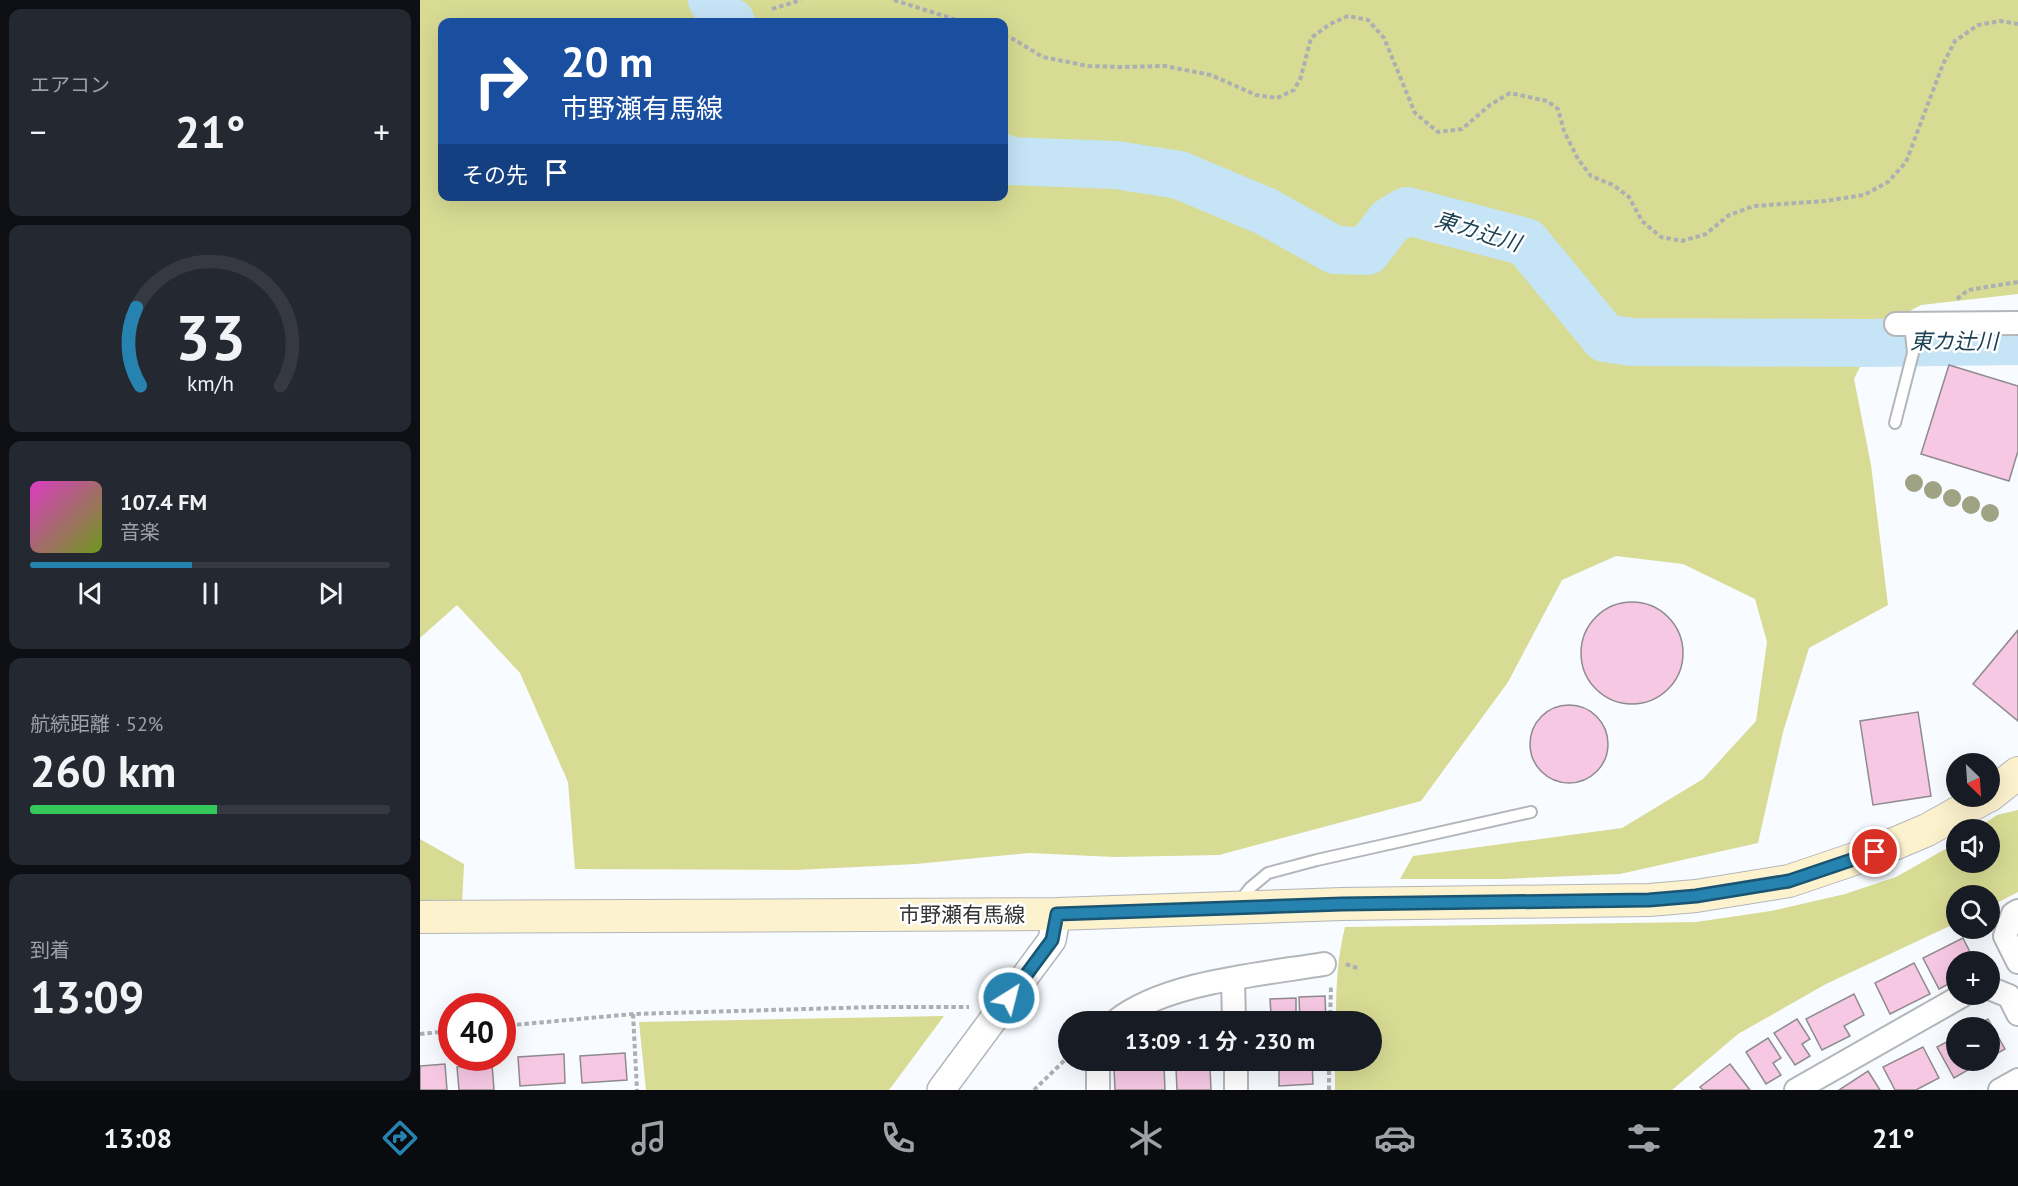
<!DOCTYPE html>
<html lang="ja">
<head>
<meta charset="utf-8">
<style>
	body { margin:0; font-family:"PT Sans","Noto Sans JP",sans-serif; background:#242831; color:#f1f3f6; height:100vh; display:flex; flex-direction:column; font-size:22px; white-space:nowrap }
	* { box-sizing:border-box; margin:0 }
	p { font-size:20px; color:#9ea1a6 }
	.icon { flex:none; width:33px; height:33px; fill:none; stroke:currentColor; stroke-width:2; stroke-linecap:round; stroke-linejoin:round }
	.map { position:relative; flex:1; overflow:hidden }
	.panel { display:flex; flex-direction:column; gap:9px; padding:9px; background:#0d0f14; width:420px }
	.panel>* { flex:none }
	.banner { position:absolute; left:18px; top:18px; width:570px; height:183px; border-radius:12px; box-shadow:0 6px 24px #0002; background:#1a4fa0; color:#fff; overflow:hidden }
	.needle { width:39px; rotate:155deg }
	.controls { position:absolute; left:1526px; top:753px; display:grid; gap:12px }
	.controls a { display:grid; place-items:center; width:54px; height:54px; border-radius:50%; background:#171b24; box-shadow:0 6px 24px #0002; font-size:30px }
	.speed { position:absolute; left:18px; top:993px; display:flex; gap:12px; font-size:30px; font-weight:700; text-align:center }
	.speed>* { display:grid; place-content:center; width:78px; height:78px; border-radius:50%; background:#171b24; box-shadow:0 6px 24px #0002; line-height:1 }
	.speed .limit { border:9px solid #d22; background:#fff; color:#111 }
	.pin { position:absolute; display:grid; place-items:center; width:51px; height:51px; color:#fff; margin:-26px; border:3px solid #fff; border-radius:50%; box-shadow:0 2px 6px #0007 }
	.me { position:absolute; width:66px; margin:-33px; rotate:36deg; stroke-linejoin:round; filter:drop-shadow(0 0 4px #0008) }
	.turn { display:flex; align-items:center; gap:21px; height:126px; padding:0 24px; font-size:27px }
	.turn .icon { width:78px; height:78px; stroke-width:2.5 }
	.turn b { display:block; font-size:42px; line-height:51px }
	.then { display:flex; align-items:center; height:57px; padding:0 24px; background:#0003; gap:12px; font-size:22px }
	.big { font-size:45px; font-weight:700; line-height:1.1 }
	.panel .widget { flex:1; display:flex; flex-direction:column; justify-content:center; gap:9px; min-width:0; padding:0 21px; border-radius:12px; background:#242831 }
	.panel .dial { align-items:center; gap:0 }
	.dial svg { height:156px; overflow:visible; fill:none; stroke:#363941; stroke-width:7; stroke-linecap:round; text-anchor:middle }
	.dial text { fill:#f1f3f6; stroke:none }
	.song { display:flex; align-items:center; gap:18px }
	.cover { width:72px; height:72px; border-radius:9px; background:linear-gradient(135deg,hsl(310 70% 55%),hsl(80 70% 35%)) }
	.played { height:6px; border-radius:3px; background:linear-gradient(90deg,#2683b0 45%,#363941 45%) }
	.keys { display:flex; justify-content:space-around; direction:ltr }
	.heat { display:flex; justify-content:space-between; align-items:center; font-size:33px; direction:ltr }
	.charge { height:9px; border-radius:4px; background:linear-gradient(90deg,#34c759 52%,#363941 0) }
	.trip { position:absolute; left:638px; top:1011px; width:324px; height:60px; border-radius:30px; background:#171b24; box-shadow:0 6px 24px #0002; font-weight:700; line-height:60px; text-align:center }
	.menu { display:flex; height:96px; justify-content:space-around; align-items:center; background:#090b0e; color:#9ea1a6 }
	.menu .icon { width:42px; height:42px }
	.menu .selected { color:#2683b0 }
	.menu b { font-size:27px; color:#f1f3f6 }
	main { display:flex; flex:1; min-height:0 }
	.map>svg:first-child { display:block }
	.green { fill:#d7db93; fill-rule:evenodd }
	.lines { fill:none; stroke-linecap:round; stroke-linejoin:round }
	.river { stroke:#c5e4f6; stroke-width:48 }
	.building { fill:#f6c8e4; stroke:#8f8b8d; stroke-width:1.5 }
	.service-casing { stroke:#b3b6ba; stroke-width:14 }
	.minor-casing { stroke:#b3b6ba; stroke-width:26 }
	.tertiary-casing { stroke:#b3b6ba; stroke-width:30 }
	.secondary-casing { stroke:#b3b6ba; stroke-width:34 }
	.path { stroke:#adb0b3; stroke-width:4; stroke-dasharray:4.5 3; stroke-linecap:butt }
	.service { stroke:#fff; stroke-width:10 }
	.minor { stroke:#fff; stroke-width:22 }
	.tertiary { stroke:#fff; stroke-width:27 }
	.secondary { stroke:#fdf2ce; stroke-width:32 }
	.tree { fill:#a0a284 }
	.route-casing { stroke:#195572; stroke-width:15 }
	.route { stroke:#2683b0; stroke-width:10 }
	.labels { text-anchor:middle; stroke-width:5; stroke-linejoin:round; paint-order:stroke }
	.street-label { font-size:21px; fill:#303233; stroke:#fff }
	.water-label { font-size:22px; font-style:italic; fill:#1d4255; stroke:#fff }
</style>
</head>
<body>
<main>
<section class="panel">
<div class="widget"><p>エアコン</p>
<div class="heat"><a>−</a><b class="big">21°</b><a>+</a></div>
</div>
<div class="widget dial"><svg viewBox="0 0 100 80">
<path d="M14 69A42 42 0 1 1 86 69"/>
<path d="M14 69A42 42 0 0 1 12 29" stroke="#2683b0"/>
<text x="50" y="56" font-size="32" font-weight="700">33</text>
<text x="50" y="72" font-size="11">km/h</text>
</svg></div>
<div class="widget">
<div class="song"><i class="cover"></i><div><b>107.4 FM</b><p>音楽</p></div></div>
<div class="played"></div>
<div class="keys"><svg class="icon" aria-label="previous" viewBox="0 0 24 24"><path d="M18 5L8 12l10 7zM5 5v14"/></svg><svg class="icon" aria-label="pause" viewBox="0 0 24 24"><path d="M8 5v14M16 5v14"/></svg><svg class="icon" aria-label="next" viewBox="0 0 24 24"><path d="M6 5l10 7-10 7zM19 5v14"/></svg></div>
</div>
<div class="widget"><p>航続距離 · 52%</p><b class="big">260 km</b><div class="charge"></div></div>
<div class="widget"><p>到着</p><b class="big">13:09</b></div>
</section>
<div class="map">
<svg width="1598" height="1090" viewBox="0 0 1598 1090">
	<rect width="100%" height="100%" fill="#f8fbff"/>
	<g class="green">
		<path d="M0 0H1598V294L1501 305 1460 327 1434 379 1451 465 1468 605 1389 648 1363 732 1338 843 1200 874 1083 879H980L993 856 1202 828 1283 779 1336 721 1347 642 1335 599 1263 564 1196 556 1142 580 1088 682 1001 801 799 855 695 857 609 853 496 864 376 870 155 869 148 782 100 673 37 605 0 638ZM22 22H584V196H22Z"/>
		<path d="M1598 810V892L1569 907V896H1536V923L1406 984 1318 1034 1252 1090H915V1061L951 1060V1022L916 1021C916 990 917 959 925 927L1276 922 1351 911 1425 894 1476 877 1536 843V862H1569V830L1556 829 1577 815Z"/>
		<path d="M0 839 44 864 42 904H0Z"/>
		<path d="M524 1016 469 1090H226L219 1022Z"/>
	</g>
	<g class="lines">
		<g class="river">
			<path d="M292 0 307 22H311"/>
			<path d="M584 158 589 161 696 165 759 175 845 211 915 250 947 251 970 221 987 211 1106 242 1185 338 1212 342 1447 343 1598 341"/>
		</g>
	</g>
	<g class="building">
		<path d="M1529 365 1598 386V451L1589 481 1501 454Z"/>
		<circle cx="1212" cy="653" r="51"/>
		<path d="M1598 630V721L1553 684Z"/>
		<circle cx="1149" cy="744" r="39"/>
		<path d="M1498 712 1511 796 1453 805 1440 721Z"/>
		<path d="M1543 938 1555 962H1536V980L1519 989 1503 958Z"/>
		<path d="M1494 963 1510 994 1470 1014 1455 983Z"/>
		<path d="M1434 994 1444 1015 1424 1026 1430 1036 1402 1050 1386 1019Z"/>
		<path d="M905 996 906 1022H880L879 997Z"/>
		<path d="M876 998V1022H843V1015L851 1014 850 999Z"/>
		<path d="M1377 1019 1390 1039 1382 1044 1390 1056 1375 1065 1354 1033Z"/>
		<path d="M1568 1019 1585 1049 1569 1058V1028H1553Z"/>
		<path d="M1536 1037V1060H1565L1534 1078 1517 1047Z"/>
		<path d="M1348 1038 1361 1058 1353 1063 1361 1075 1346 1084 1326 1052Z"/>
		<path d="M1503 1047 1519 1078 1496 1090H1475L1463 1067Z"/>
		<path d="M205 1053 207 1080 162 1083 160 1056Z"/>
		<path d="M144 1054 145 1083 100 1086 98 1057Z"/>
		<path d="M35 1058H56V1059L36 1061Z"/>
		<path d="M844 1060H892L893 1084 859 1086V1067L844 1068Z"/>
		<path d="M25 1064 27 1090H0V1066Z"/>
		<path d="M72 1064 74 1090H39L37 1067Z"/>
		<path d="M1310 1064 1330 1090H1283L1280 1087Z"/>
		<path d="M744 1066 745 1090H695L694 1068Z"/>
		<path d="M790 1067 791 1090H757L756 1068Z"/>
		<path d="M1448 1071 1460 1090H1419Z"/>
	</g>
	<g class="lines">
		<g class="service-casing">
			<g id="service">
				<path d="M1475 423 1493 353 1490 323"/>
				<path d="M818 903 830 888 848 873 897 860 1111 812"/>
			</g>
		</g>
		<g class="minor-casing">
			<g id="minor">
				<path d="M1476 324 1598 323"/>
				<path d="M1598 911 1593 914 1585 936 1598 962"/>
				<path d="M813 979 814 1022"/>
				<path d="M1569 988 1589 996 1598 1014"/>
				<path d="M695 1022C743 982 844 974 904 964"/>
				<path d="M816 1060V1090"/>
				<path d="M678 1090V1060"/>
				<path d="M1376 1090 1545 994"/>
				<path d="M1580 1090 1598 1080"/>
			</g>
		</g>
		<g class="tertiary-casing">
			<path id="tertiary" d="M521 1090 632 940 637 914"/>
		</g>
		<g class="secondary-casing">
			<g id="secondary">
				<path d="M1569 796 1598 773"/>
				<path d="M0 917 637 914 922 904 1229 900 1276 896 1369 881 1455 852 1507 830 1568 796"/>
			</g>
		</g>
		<g class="path">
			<path d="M474 0 543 22"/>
			<path d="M352 9 381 0"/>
			<path d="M584 36 593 39 623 57 668 66 701 67 745 66 791 75 836 95 857 98 874 90 881 77 891 38 910 24 928 16 948 20 964 38 995 113 1018 132 1042 129 1070 105 1090 93 1127 101 1138 109 1144 131 1158 159 1171 176 1193 185 1209 197 1222 221 1241 237 1262 241 1286 234 1309 215 1334 206 1405 201 1444 195 1468 182 1486 162 1523 64 1535 41 1558 25 1580 21 1598 24"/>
			<path d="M1537 299 1548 290 1598 282"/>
			<path d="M926 964 940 969"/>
			<path d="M213 1014 217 1090"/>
			<path d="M910 1022 911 985"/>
			<path d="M82 1026 213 1014 454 1007H549"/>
			<path d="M0 1034 32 1031"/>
			<path d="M614 1090 648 1057"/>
			<path d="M909 1090V1060"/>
		</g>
		<use href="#service" class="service"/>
		<use href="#minor" class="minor"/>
		<use href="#tertiary" class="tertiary"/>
		<use href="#secondary" class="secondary"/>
	</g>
	<g class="tree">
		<circle cx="1494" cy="483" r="9"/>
		<circle cx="1513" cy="490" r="9"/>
		<circle cx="1532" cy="498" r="9"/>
		<circle cx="1551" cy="505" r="9"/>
		<circle cx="1570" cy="513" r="9"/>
	</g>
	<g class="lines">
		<g class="route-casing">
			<path id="route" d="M589 998 632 940 637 914 922 904 1229 900 1276 896 1369 881 1455 852"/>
		</g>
		<use href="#route" class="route"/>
	</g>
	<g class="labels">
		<g class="street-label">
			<text x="542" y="922">市野瀬有馬線</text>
		</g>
		<g class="water-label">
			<text transform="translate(1058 231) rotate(17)" y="8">東カ辻川</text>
			<text x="1534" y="349">東カ辻川</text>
		</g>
	</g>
</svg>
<div class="controls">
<a><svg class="needle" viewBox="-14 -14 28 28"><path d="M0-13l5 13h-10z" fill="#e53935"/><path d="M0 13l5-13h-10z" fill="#9ea1a6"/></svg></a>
<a><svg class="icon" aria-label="sound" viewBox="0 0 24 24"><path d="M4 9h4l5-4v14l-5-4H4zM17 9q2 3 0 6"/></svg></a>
<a><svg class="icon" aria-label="search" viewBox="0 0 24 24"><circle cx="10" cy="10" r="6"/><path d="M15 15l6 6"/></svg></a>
<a>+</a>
<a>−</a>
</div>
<div class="speed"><div class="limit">40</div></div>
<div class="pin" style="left:1455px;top:852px;background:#d93025"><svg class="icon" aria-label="arrive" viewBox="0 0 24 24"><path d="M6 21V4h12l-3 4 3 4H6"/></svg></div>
<svg class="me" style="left:589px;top:998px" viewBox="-20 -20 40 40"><circle r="17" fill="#2683b0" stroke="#fff" stroke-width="3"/><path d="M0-11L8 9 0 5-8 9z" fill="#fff"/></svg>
<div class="trip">13:09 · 1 分 · 230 m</div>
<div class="banner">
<div class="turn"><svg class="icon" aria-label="right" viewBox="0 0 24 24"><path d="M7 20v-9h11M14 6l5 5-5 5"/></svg><div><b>20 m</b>市野瀬有馬線</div></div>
<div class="then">その先<svg class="icon" aria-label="arrive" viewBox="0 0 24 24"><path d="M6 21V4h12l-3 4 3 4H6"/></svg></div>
</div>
</div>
</main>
<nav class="menu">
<b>13:08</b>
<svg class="icon selected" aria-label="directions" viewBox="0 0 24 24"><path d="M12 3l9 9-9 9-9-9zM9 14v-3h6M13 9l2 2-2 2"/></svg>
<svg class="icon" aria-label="music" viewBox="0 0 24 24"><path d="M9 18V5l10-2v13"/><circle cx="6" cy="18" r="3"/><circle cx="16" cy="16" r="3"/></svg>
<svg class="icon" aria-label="phone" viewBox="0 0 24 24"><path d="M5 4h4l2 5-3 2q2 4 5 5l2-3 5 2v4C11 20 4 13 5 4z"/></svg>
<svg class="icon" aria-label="climate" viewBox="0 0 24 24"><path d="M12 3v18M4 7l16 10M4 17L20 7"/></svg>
<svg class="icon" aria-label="car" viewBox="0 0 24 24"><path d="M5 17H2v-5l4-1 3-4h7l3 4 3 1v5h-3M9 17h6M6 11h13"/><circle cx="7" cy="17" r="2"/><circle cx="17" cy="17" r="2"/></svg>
<svg class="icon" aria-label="filters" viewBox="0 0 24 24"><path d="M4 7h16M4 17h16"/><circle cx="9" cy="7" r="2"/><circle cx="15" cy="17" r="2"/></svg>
<b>21°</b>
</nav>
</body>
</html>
